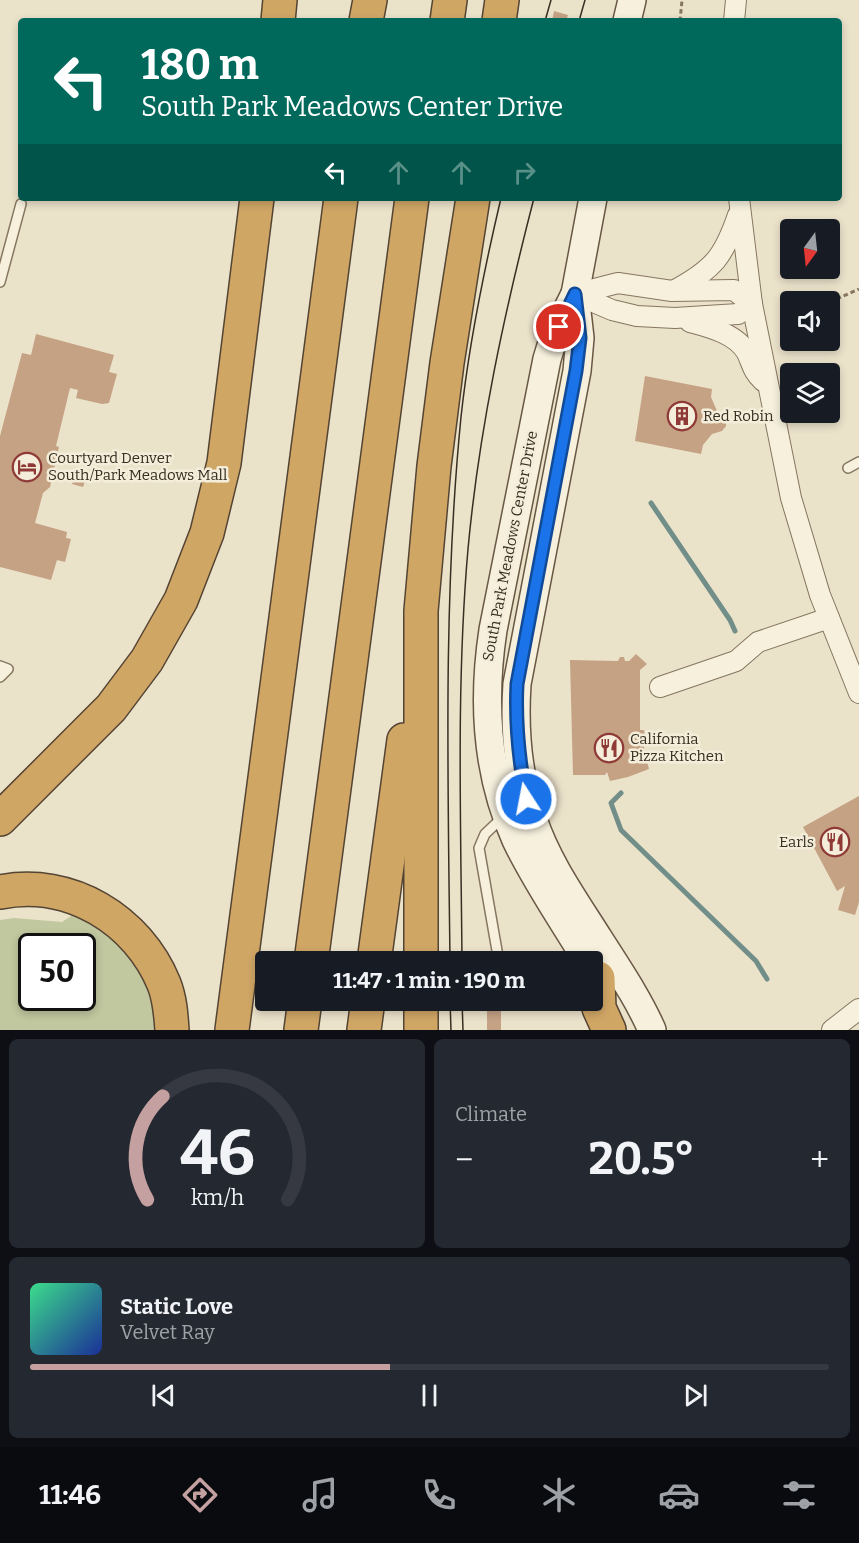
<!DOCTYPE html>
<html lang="en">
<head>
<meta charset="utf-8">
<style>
	body { margin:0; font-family:Bitter,serif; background:#242831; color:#f1f3f6; height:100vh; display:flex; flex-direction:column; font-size:22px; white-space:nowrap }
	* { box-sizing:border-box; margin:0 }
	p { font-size:20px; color:#9ea1a6 }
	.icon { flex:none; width:33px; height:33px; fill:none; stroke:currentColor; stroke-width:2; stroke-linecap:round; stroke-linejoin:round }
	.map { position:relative; height:1030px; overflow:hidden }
	.drawer { display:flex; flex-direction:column; gap:9px; padding:9px; background:#0d0f14; flex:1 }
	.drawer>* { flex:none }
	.guide { position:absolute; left:18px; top:18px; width:824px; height:183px; border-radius:6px; box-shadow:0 3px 9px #0003; background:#00695c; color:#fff; overflow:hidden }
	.needle { width:39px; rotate:195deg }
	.tools { position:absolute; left:780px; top:219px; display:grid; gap:12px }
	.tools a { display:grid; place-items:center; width:60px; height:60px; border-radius:6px; background:#171b24; box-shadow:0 3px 9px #0003; font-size:30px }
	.speed { position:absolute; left:18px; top:933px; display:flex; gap:12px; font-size:30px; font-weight:700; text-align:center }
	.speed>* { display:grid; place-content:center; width:78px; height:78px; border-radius:50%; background:#171b24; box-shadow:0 3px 9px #0003; line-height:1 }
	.speed .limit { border:3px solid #111; border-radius:9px; background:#fff; color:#111 }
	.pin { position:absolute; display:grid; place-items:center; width:51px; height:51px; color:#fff; margin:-26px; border:3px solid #fff; border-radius:50%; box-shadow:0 2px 6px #0007 }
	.me { position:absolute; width:66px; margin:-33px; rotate:349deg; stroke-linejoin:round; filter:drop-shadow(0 0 4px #0008) }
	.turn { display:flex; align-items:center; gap:21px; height:126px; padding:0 24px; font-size:27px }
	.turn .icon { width:78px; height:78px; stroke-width:2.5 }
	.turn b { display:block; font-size:42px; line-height:51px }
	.lanes { display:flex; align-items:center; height:57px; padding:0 24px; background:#0003; justify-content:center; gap:30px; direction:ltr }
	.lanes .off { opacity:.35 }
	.big { font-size:45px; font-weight:700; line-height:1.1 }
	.drawer .widget { flex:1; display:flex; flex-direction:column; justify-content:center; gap:9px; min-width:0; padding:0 21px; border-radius:9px; background:#242831 }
	.drawer .dial { align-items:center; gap:0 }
	.dial svg { height:156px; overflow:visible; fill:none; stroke:#363941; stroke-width:7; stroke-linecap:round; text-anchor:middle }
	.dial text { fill:#f1f3f6; stroke:none }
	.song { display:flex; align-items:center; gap:18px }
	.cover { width:72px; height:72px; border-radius:9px; background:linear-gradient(135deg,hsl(150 70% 55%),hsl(230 70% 35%)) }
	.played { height:6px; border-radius:3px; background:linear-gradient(90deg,#c5a0a0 45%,#363941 45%) }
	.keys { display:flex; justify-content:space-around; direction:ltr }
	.heat { display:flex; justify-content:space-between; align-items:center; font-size:33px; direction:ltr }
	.drawer .tiles { flex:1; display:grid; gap:9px; grid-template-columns:1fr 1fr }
	.widget:last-child { grid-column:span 2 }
	.trip { position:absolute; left:255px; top:951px; width:348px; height:60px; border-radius:6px; background:#171b24; box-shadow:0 3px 9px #0003; font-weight:700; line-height:60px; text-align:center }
	.tabs { display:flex; height:96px; justify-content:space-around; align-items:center; background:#090b0e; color:#9ea1a6 }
	.tabs .icon { width:42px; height:42px }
	.tabs .selected { color:#c5a0a0 }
	.tabs b { font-size:27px; color:#f1f3f6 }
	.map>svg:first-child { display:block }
	.green { fill:#c1c89f; fill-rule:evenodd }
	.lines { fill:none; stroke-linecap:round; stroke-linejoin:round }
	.stream { stroke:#718e88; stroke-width:5 }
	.building { fill:#c5a284 }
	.lane-casing { stroke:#867660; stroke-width:12 }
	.street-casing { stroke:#867660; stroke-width:22 }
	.secondary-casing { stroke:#685743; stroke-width:30 }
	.highway-casing { stroke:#544434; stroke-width:36 }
	.path { stroke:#867660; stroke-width:3; stroke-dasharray:4.5 3; stroke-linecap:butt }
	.lane { stroke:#f6f0dd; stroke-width:9 }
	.street { stroke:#f6f0dd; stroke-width:20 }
	.secondary { stroke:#f6f0dd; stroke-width:27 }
	.highway { stroke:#d0a665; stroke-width:33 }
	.tram { stroke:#382e22; stroke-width:1.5 }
	.route-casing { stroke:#114b97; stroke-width:15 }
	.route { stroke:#1a73e8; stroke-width:10 }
	.labels { text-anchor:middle; stroke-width:5; stroke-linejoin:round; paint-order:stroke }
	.poi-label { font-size:15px; fill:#382e22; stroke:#f3edd9; text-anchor:start }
	.street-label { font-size:15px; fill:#382e22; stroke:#f3edd9 }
</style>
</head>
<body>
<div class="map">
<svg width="859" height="1030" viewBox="0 0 859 1030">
	<rect width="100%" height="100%" fill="#ebe2ca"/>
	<path class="green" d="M74 914 120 941 147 977 158 1030H0V920L14 918 62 922ZM32 946H82V998H32Z"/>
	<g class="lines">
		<g class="stream">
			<path d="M651 503 730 620 735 631"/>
			<path d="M621 793 611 803 621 830 756 961 767 979"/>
		</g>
	</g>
	<g class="building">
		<path d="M554 11 568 15 566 21H552Z"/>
		<path d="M36 334 114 355 109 372 117 374 109 403 102 404 76 398 78 390 70 388 56 446 59 447 50 487 43 493 35 523 67 532 66 538 71 539 65 562 57 560 51 580 0 567V436L22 353 31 355Z"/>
		<path d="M645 376 712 389 711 397 717 411 726 418V426L722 431 712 434 703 445 701 454 635 441Z"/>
		<path d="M75 472 87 475 83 487 72 484Z"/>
		<path d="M636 654 647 664 640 670V730H644L646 740 644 741V750L649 769 628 777 610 781 607 772 605 775H573L570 660 618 661 620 657H624L625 661H629Z"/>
		<path d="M859 796V902L855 915 838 910 845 886 837 891 803 827Z"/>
		<path d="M487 1005 501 1006V1030H487Z"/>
	</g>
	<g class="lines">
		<g class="lane-casing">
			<g id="lane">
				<path d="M0 282 21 204"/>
				<path d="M848 468 859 462"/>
				<path d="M0 666 8 669 0 677"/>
				<path d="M499 962 479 848 485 834 505 815"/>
			</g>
		</g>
		<g class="street-casing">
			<g id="street">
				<path d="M734 21 736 0"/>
				<path d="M739 198 752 304 791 498 820 595 859 693"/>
				<path d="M675 290C714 269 724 256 738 215"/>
				<path d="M575 294 612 310 637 316 675 318 738 314 752 304"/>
				<path d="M575 294 618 283 672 291 734 290 752 304"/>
				<path d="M690 322C709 327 737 334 747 353 753 366 752 370 763 381"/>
				<path d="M660 687 736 661 758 642 829 618"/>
				<path d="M832 1030 859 1009"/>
			</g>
		</g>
		<g class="secondary-casing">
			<g id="secondary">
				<path d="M627 21 632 0"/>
				<path d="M593 198 575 294 580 338 577 371 517 684C514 729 518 776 533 819 547 862 575 901 599 939 618 969 638 998 652 1030"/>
				<path d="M575 294 554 336 547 359 493 630C482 702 486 773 516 840 536 882 564 922 588 962"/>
			</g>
		</g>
		<g class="highway-casing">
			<g id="highway">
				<path d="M278 21 280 0"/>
				<path d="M366 21 370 0"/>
				<path d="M447 21 450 0"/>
				<path d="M499 21 502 0"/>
				<path d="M0 819 111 708 147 660 181 600 207 533 224 463 257 198"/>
				<path d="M0 892C70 878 138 920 164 984 170 999 171 1015 172 1030"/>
				<path d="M311 962 412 198"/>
				<path d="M374 962 404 740"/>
				<path d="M421 962V611L434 466 447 363 473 198"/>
				<path d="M598 978 599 1008 609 1030"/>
				<path d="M421 1000V1030"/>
				<path d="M232 1030 341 198"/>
				<path d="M301 1030 305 1000"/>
				<path d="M364 1030 368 1000"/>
			</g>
		</g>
		<g class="path">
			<path d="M680 21 682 0"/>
			<path d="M830 302 859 289"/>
		</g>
		<use href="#lane" class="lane"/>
		<use href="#street" class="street"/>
		<use href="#secondary" class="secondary"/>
		<use href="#highway" class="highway"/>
		<g class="tram">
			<path d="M545 21 551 0"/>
			<path d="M579 21 585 0"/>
			<path d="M450 962C448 780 443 598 461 417 469 343 484 270 501 198"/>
			<path d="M462 962C461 824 456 686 468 549 479 430 504 314 534 198"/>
			<path d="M450 1000 451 1030"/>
			<path d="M462 1000 463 1030"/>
		</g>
	</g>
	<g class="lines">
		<g class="route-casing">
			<path id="route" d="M526 799C519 760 515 723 517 684L576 371 580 338 575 294 559 327"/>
		</g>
		<use href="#route" class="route"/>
	</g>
	<defs>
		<g id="building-ring" transform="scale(1.5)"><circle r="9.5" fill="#f3edd9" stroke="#8f3a36" stroke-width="1.5"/><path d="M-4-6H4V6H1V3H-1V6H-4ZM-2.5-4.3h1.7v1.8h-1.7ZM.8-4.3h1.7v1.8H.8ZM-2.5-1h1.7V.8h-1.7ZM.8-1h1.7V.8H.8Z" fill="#8f3a36"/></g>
		<g id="hotel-ring" transform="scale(1.5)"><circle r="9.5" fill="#f3edd9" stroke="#8f3a36" stroke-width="1.5"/><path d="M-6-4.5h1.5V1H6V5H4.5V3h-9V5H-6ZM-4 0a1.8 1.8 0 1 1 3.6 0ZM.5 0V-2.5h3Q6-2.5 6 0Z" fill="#8f3a36"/></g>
		<g id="restaurant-ring" transform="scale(1.5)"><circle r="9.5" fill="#f3edd9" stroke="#8f3a36" stroke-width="1.5"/><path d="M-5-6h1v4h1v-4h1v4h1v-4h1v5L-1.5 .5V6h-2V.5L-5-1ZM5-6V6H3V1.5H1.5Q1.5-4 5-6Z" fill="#8f3a36"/></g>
	</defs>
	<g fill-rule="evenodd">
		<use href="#building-ring" x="682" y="416"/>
		<use href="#hotel-ring" x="27" y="467"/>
		<use href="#restaurant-ring" x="609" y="748"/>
		<use href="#restaurant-ring" x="835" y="842"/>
	</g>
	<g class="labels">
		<g class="poi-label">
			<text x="703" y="421">Red Robin</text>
			<text x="48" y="463">Courtyard Denver<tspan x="48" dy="17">South/Park Meadows Mall</tspan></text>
			<text x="630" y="744">California<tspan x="630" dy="17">Pizza Kitchen</tspan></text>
			<text x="814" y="847" text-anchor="end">Earls</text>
		</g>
		<g class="street-label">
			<text transform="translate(510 546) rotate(-79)" y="5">South Park Meadows Center Drive</text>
		</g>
	</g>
</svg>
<div class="tools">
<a><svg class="needle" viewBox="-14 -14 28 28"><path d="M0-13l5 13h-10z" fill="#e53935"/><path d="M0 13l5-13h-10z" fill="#9ea1a6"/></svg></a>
<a><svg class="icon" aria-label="sound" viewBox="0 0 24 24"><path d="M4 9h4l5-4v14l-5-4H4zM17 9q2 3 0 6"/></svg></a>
<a><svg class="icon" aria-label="layers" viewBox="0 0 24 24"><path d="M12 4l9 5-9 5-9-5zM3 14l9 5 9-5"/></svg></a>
</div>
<div class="speed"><div class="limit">50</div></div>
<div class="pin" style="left:559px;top:327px;background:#d93025"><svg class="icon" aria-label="arrive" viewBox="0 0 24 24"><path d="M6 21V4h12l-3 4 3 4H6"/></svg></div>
<svg class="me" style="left:526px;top:799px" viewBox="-20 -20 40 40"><circle r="17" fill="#1a73e8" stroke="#fff" stroke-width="3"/><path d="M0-11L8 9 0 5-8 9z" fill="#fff"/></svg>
<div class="trip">11:47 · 1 min · 190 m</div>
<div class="guide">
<div class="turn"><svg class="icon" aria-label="left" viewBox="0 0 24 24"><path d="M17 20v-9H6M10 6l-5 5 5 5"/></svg><div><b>180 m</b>South Park Meadows Center Drive</div></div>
<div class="lanes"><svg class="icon" aria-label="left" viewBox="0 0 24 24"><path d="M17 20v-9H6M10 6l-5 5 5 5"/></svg><svg class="icon off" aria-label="ahead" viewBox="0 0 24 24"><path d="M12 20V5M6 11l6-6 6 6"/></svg><svg class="icon off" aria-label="ahead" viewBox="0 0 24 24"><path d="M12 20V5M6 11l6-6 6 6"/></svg><svg class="icon off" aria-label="right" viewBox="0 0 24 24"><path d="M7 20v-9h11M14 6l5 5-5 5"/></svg></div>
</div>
</div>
<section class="drawer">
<div class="tiles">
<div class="widget dial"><svg viewBox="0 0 100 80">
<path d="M14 69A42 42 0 1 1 86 69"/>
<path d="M14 69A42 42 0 0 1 22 16" stroke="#c5a0a0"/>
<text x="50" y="56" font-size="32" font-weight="700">46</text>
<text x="50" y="72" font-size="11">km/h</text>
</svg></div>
<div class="widget"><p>Climate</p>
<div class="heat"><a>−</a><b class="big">20.5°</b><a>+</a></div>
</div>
<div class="widget">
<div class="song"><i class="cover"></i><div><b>Static Love</b><p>Velvet Ray</p></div></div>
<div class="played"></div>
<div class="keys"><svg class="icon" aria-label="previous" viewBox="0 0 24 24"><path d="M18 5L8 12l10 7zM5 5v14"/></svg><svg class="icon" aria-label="pause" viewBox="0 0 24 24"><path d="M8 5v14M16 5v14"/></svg><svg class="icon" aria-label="next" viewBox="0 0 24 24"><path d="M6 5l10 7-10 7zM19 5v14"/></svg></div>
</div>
</div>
</section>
<nav class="tabs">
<b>11:46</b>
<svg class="icon selected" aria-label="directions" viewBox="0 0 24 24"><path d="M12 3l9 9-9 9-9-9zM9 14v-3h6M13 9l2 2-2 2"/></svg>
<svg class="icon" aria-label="music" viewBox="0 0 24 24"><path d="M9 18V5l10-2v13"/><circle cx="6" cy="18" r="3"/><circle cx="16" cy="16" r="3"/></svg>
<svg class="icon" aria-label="phone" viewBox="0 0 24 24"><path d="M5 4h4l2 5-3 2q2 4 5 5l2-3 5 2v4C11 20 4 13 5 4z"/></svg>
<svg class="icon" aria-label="climate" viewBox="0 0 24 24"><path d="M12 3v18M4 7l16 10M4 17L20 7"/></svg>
<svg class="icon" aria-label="car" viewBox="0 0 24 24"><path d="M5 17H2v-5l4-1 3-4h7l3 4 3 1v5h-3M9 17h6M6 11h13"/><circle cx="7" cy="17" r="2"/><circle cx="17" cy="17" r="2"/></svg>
<svg class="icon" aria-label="filters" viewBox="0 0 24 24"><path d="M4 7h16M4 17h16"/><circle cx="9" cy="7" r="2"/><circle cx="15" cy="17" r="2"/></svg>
</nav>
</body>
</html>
